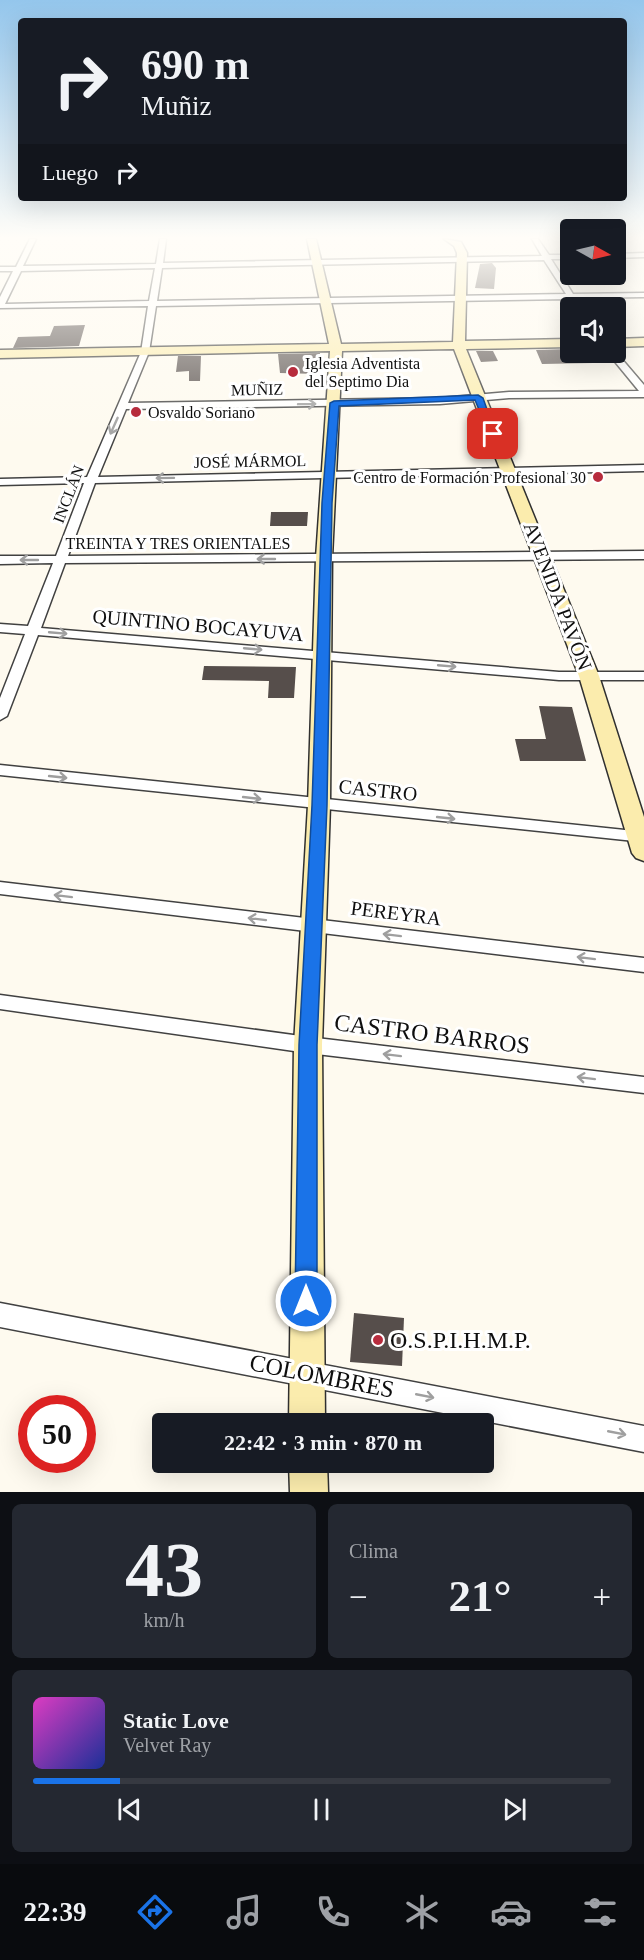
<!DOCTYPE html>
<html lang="es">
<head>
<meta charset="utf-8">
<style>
	body { margin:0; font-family:Georgia,serif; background:#242831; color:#f1f3f6; height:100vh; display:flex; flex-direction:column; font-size:22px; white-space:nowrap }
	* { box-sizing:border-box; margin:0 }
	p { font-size:20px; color:#9ea1a6 }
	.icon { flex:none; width:33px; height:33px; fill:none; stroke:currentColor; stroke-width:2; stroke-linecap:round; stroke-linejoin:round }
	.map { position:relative; height:1492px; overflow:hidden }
	.drawer { display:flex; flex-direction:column; gap:12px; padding:12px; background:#0d0f14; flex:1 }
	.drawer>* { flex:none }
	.hud { position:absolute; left:18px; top:18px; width:609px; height:183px; border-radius:6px; box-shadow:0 6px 24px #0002; background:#171b24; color:#f1f3f6; overflow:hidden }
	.needle { width:39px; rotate:98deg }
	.controls { position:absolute; left:560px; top:219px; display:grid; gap:12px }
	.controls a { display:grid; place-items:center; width:66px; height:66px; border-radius:6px; background:#171b24; box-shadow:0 6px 24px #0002; font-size:30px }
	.speed { position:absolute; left:18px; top:1395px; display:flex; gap:12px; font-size:30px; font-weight:700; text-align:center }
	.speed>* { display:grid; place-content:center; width:78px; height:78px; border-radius:50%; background:#171b24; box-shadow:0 6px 24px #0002; line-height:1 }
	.speed .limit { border:9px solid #d22; background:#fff; color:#111 }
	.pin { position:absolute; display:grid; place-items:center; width:51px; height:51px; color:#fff; margin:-26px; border-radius:12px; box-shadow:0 3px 9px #0006 }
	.me { position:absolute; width:66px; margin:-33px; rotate:0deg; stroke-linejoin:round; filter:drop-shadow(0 0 4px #0008) }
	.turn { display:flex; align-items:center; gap:21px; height:126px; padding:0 24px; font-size:27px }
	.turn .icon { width:78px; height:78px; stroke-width:2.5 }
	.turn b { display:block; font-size:42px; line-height:51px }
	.then { display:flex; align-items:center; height:57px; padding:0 24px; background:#0003; gap:12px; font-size:22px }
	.big { font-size:45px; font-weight:700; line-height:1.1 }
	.drawer .widget { flex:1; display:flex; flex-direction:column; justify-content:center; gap:9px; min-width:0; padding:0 21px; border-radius:9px; background:#242831 }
	.drawer .dial { align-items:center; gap:0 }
	.dial b { font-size:78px; line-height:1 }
	.song { display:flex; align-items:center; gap:18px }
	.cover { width:72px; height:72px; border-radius:9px; background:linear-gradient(135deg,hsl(310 70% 55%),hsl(230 70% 35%)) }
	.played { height:6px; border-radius:3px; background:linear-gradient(90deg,#1a73e8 15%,#363941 15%) }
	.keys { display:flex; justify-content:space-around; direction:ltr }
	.heat { display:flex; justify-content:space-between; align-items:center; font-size:33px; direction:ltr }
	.drawer .tiles { flex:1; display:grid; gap:12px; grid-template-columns:1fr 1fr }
	.widget:last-child { grid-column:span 2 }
	.trip { position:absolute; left:152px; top:1413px; width:342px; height:60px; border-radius:6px; background:#171b24; box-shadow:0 6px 24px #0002; font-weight:700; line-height:60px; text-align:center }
	.tab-bar { display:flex; height:96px; justify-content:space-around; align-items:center; background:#090b0e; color:#9ea1a6 }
	.tab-bar .icon { width:42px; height:42px }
	.tab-bar .on { color:#1a73e8 }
	.tab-bar b { font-size:27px; color:#f1f3f6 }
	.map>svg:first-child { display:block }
	.building { fill:#564e4b }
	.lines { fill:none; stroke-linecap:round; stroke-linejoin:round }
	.minor-casing { stroke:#414141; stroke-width:3 }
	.secondary-casing { stroke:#303030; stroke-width:3 }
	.minor { fill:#fff; fill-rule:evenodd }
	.secondary { fill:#fbecad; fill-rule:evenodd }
	.oneway { stroke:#9f9f9f }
	.route { fill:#1a73e8; stroke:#114b97; stroke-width:1.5 }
	.poi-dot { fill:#b72c3d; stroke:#fff; stroke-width:2 }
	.labels { text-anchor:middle; stroke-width:6; stroke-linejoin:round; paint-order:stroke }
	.far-poi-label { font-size:16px; fill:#0e0e0e; stroke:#fff; text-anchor:start }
	.far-street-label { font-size:16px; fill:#0e0e0e; stroke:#fff }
	.street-label { font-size:20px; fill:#0e0e0e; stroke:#fff }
	.near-street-label { font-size:24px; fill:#0e0e0e; stroke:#fff }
	.near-poi-label { font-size:24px; fill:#0e0e0e; stroke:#fff; text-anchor:start }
</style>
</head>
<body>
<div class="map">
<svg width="644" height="1492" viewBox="0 0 644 1492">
	<rect width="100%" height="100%" fill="#fefaef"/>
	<g class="building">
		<path d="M492 263 496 268 494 289 475 288 480 264Z"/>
		<path d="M85 325 79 346 13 348 18 337 50 336 54 326Z"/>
		<path d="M570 349V352H593V363L542 364 536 350Z"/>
		<path d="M476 351H493L498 361 481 362Z"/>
		<path d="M320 353 318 374 280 373 278 354Z"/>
		<path d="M178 356H201L200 381H189V371L176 372Z"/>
		<path d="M271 512H308L307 526H270Z"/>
		<path d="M204 666 296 667 294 698H268L269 681 202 680Z"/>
		<path d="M539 706 572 707 586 761H520L515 739H546Z"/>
		<path d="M354 1313 404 1318 402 1366 350 1362Z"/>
	</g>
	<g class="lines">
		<g class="minor-casing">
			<g id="minor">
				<path d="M30 239H36L23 266 156 264 160 239H166L163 263 542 256 532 239H538L549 255H570V259H551L573 294 644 293V297L576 298 582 308H574L568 299 156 306 149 352 128 403 440 398 509 392 639 391 607 352 615 351 644 385V397L509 398 440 404 126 409 98 477 644 465V471L95 483 68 556 644 551V559L65 563 41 628 559 672H644V680H559L38 635 7 716 0 720V698L25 634 0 632V624L28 626 53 563 0 564V556H56L84 483 0 485V479L87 477 141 352 148 306 0 308V297L13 271H0V267H16ZM544 260 566 294 157 301 162 268ZM155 268 149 301 5 304 21 271Z"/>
				<path d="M644 253V257L615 258V254Z"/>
				<path d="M0 765 644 832V842L0 775Z"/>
				<path d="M0 882 644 958V972L0 894Z"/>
				<path d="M0 995 308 1037 644 1077V1093L308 1053 0 1009Z"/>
				<path d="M0 1303 644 1426V1452L0 1327Z"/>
			</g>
		</g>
		<g class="secondary-casing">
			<g id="secondary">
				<path d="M307 239H316L341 344 453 342 457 253 454 246 444 239 461 242 467 253 465 341 570 339V347L466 349 599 676 644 817V861L636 858 632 853 579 676 454 349 342 351 332 558 330 805 322 1045 325 1424H289L294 1045 308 805 316 558 330 351 0 358V350L329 344Z"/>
				<path d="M644 338V346L615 347V339Z"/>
				<path d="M289 1462H327L328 1492H290Z"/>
			</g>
		</g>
		<use href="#minor" class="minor"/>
		<use href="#secondary" class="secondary"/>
	</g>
	<defs><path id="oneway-shaft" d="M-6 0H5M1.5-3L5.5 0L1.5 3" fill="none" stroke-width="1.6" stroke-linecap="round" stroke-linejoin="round" transform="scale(1.5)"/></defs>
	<g class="oneway">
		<use href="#oneway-shaft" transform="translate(307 404) rotate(-1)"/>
		<use href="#oneway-shaft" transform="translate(114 426) rotate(114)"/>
		<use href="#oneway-shaft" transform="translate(165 478) rotate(179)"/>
		<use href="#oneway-shaft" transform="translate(266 559) rotate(180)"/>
		<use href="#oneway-shaft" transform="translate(29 560) rotate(180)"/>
		<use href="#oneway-shaft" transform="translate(58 633) rotate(5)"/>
		<use href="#oneway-shaft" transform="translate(253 649) rotate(5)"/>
		<use href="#oneway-shaft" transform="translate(447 666) rotate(5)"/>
		<use href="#oneway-shaft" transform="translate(58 777) rotate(6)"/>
		<use href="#oneway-shaft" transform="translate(252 798) rotate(6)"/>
		<use href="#oneway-shaft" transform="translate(446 818) rotate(6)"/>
		<use href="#oneway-shaft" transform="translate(63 896) rotate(-173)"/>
		<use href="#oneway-shaft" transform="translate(257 919) rotate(-173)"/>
		<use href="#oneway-shaft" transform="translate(392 935) rotate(-173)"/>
		<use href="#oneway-shaft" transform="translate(586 958) rotate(-173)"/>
		<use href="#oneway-shaft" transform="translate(392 1055) rotate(-173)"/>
		<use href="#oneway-shaft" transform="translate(586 1078) rotate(-173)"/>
		<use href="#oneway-shaft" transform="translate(425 1396) rotate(11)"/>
		<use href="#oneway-shaft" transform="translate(617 1433) rotate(11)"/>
	</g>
	<linearGradient id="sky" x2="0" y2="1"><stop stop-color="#94c6ec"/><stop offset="0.53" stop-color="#fffdf8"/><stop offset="1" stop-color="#fffdf8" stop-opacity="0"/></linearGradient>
	<rect width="644" height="448" fill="url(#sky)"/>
	<path class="route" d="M478 395 483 398 496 435 489 434 475 400 339 406 332 503 327 805 317 1045V1301L314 1308 306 1311 299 1308 295 1301 299 1045 312 805 322 503 330 403 334 401Z"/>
	<g class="poi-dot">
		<circle cx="293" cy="372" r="6"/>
		<circle cx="136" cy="412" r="6"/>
		<circle cx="598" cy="477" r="6"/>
		<circle cx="378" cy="1340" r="6"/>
	</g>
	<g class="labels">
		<g class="far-poi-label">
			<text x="305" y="369">Iglesia Adventista<tspan x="305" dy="18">del Septimo Dia</tspan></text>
			<text x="148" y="418">Osvaldo Soriano</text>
			<text x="586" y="483" text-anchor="end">Centro de Formación Profesional 30</text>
		</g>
		<g class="far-street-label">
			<text transform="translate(257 389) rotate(-1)" y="6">MUÑIZ</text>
			<text transform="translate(250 461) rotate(-1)" y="6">JOSÉ MÁRMOL</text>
			<text transform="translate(68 494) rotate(-69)" y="6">INCLÁN</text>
			<text x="178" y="549">TREINTA Y TRES ORIENTALES</text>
		</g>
		<g class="street-label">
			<text transform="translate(558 596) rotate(69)" y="7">AVENIDA PAVÓN</text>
			<text transform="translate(198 625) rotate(5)" y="7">QUINTINO BOCAYUVA</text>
			<text transform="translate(378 790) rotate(6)" y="7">CASTRO</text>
			<text transform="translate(396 913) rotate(7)" y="7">PEREYRA</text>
		</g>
		<g class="near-street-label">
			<text transform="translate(432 1034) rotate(7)" y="8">CASTRO BARROS</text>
			<text transform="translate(322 1376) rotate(11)" y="8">COLOMBRES</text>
		</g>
		<g class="near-poi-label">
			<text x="390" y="1348">O.S.P.I.H.M.P.</text>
		</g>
	</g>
</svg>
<div class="controls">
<a><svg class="needle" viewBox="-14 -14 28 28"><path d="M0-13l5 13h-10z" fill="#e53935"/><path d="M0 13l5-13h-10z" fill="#9ea1a6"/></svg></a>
<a><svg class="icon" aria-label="sound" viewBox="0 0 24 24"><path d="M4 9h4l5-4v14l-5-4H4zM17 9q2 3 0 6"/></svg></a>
</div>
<div class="speed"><div class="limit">50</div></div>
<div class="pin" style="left:493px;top:434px;background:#d93025"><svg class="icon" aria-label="arrive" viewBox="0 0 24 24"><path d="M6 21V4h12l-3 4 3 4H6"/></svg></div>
<svg class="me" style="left:306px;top:1301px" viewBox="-20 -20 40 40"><circle r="17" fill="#1a73e8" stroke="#fff" stroke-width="3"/><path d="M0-11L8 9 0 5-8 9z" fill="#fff"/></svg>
<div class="trip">22:42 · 3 min · 870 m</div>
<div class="hud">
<div class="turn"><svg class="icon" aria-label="right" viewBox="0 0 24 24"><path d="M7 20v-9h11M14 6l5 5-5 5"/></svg><div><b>690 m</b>Muñiz</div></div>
<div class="then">Luego<svg class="icon" aria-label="right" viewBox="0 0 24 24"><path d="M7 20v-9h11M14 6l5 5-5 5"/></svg></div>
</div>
</div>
<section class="drawer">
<div class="tiles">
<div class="widget dial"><b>43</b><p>km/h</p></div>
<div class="widget"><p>Clima</p>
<div class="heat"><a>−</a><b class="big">21°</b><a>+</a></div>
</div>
<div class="widget">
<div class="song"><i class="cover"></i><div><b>Static Love</b><p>Velvet Ray</p></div></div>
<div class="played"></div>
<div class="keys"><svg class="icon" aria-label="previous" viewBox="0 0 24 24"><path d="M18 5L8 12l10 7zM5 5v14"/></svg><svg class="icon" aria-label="pause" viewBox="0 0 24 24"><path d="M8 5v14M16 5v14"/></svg><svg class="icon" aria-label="next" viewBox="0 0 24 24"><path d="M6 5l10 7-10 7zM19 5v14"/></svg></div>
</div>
</div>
</section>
<nav class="tab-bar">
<b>22:39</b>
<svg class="icon on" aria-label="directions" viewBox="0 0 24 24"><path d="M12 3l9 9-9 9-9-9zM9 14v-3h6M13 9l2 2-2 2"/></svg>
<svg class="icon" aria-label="music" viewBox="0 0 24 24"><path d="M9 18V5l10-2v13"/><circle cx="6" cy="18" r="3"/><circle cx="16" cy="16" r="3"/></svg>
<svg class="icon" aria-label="phone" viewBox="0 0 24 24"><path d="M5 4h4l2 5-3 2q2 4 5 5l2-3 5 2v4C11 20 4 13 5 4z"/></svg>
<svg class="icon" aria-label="climate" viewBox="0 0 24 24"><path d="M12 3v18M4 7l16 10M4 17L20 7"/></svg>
<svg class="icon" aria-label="car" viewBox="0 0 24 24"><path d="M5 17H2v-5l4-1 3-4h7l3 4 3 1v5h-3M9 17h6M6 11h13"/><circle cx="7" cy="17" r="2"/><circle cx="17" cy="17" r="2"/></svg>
<svg class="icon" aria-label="filters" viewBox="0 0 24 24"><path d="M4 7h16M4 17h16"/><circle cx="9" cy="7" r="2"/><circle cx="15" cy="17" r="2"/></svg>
</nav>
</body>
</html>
